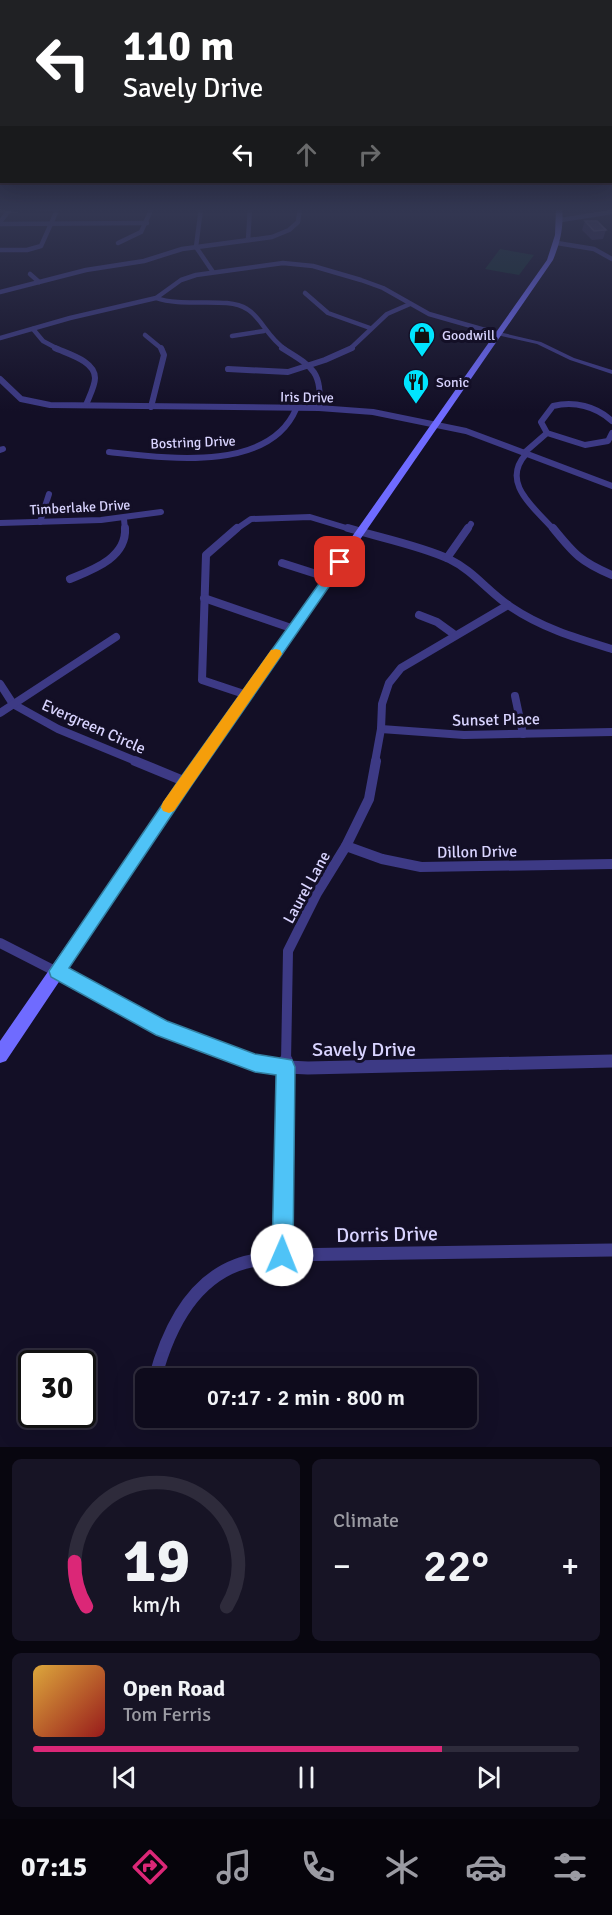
<!DOCTYPE html>
<html lang="en">
<head>
<meta charset="utf-8">
<style>
	body { margin:0; font-family:Signika,sans-serif; background:#171425; color:#f1f3f6; height:100vh; display:flex; flex-direction:column; font-size:22px; white-space:nowrap }
	* { box-sizing:border-box; margin:0 }
	p { font-size:20px; color:#9b9ba3 }
	.icon { flex:none; width:33px; height:33px; fill:none; stroke:currentColor; stroke-width:2; stroke-linecap:round; stroke-linejoin:round }
	.map { position:relative; height:1447px; overflow:hidden }
	.panel { display:flex; flex-direction:column; gap:12px; padding:12px; background:#08060f; flex:1 }
	.panel>* { flex:none }
	.guide { position:absolute; left:0px; top:0px; width:612px; height:183px; box-shadow:0 6px 24px #0002,0 0 0 2px #2e2b3b; background:#202124; color:#fff; overflow:hidden }
	.speed { position:absolute; left:18px; top:1350px; display:flex; gap:12px; font-size:30px; font-weight:700; text-align:center }
	.speed>* { display:grid; place-content:center; width:78px; height:78px; border-radius:50%; background:#0e0b1c; box-shadow:0 6px 24px #0002,0 0 0 2px #2e2b3b; line-height:1 }
	.speed .limit { border:3px solid #111; border-radius:9px; background:#fff; color:#111 }
	.pin { position:absolute; display:grid; place-items:center; width:51px; height:51px; color:#fff; margin:-26px; border-radius:12px; box-shadow:0 3px 9px #0006 }
	.me { position:absolute; width:66px; margin:-33px; rotate:1deg; stroke-linejoin:round; filter:drop-shadow(0 0 4px #0008) }
	.turn { display:flex; align-items:center; gap:21px; height:126px; padding:0 24px; font-size:27px }
	.turn .icon { width:78px; height:78px; stroke-width:2.5 }
	.turn b { display:block; font-size:42px; line-height:51px }
	.lanes { display:flex; align-items:center; height:57px; padding:0 24px; background:#0003; justify-content:center; gap:30px; direction:ltr }
	.lanes .off { opacity:.35 }
	.big { font-size:45px; font-weight:600; line-height:1.1 }
	.panel .tile { flex:1; display:flex; flex-direction:column; justify-content:center; gap:9px; min-width:0; padding:0 21px; border-radius:9px; background:#171425 }
	.panel .dial { align-items:center; gap:0 }
	.dial svg { height:156px; overflow:visible; fill:none; stroke:#2e2b3b; stroke-width:7; stroke-linecap:round; text-anchor:middle }
	.dial text { fill:#f1f3f6; stroke:none }
	.song { display:flex; align-items:center; gap:18px }
	.cover { width:72px; height:72px; border-radius:9px; background:linear-gradient(135deg,hsl(40 70% 55%),hsl(0 70% 35%)) }
	.played { height:6px; border-radius:3px; background:linear-gradient(90deg,#db2777 75%,#2e2b3b 75%) }
	.keys { display:flex; justify-content:space-around; direction:ltr }
	.heat { display:flex; justify-content:space-between; align-items:center; font-size:33px; direction:ltr }
	.panel .tiles { flex:1; display:grid; gap:12px; grid-template-columns:1fr 1fr }
	.tile:last-child { grid-column:span 2 }
	.trip { position:absolute; left:135px; top:1368px; width:342px; height:60px; border-radius:9px; background:#0e0b1c; box-shadow:0 6px 24px #0002,0 0 0 2px #2e2b3b; font-weight:600; line-height:60px; text-align:center }
	.dock { display:flex; height:96px; justify-content:space-around; align-items:center; background:#06040b; color:#9b9ba3 }
	.dock .icon { width:42px; height:42px }
	.dock .on { color:#db2777 }
	.dock b { font-size:27px; color:#f1f3f6 }
	.map>svg:first-child { display:block }
	.green { fill:#12302f }
	.lines { fill:none; stroke-linecap:round; stroke-linejoin:round }
	.minor-far4 { stroke:#3d3a85; stroke-width:4.5 }
	.minor-far3 { stroke:#3d3a85; stroke-width:6 }
	.minor-far2 { stroke:#3d3a85; stroke-width:8 }
	.minor-far1 { stroke:#3d3a85; stroke-width:10 }
	.minor { stroke:#3d3a85; stroke-width:13 }
	.tertiary { fill:#3d3a85; fill-rule:evenodd }
	.secondary { fill:#6f6bff; fill-rule:evenodd }
	.wall { fill:#312854 }
	.building { fill:#433a66; stroke:#5a527e; stroke-width:1.5 }
	.route { fill:#4fc3f7; stroke:#337fa1; stroke-width:1.5 }
	.slow { fill:#f59e0b }
	.labels { text-anchor:middle; stroke-width:6; stroke-linejoin:round; paint-order:stroke }
	.far-poi-label { font-size:14px; fill:#d9d4ff; stroke:#130f26; text-anchor:start }
	.far-street-label { font-size:14px; fill:#d9d4ff; stroke:#130f26 }
	.street-label { font-size:16px; fill:#d9d4ff; stroke:#130f26 }
	.near-street-label { font-size:20px; fill:#d9d4ff; stroke:#130f26 }
</style>
</head>
<body>
<div class="map">
<svg width="612" height="1447" viewBox="0 0 612 1447">
	<rect width="100%" height="100%" fill="#130f26"/>
	<path class="green" d="M500 249 534 255 519 275 485 269Z"/>
	<g class="lines">
		<g class="minor-far4">
			<path d="M38 208 58 209"/>
			<path d="M201 208 196 247 213 272"/>
			<path d="M561 220 612 212"/>
			<path d="M0 222 11 208"/>
			<path d="M0 224 147 223"/>
			<path d="M248 240 250 208"/>
			<path d="M118 243 141 232 152 208"/>
			<path d="M557 243 594 249 612 259"/>
			<path d="M0 250H27L41 246 58 208"/>
			<path d="M30 274 39 282"/>
			<path d="M0 292 86 270 144 261 182 249 272 237 289 230 298 222 300 208"/>
			<path d="M305 293 328 313 370 328"/>
			<path d="M156 298C184 308 227 296 247 309 261 317 267 337 285 349"/>
			<path d="M33 329 43 341 58 349"/>
			<path d="M145 335 162 349"/>
			<path d="M232 336 264 331"/>
			<path d="M0 338 70 318 156 298 181 280 196 275 283 263 313 266 361 280 383 288 429 314 499 334"/>
			<path d="M350 349 387 314 410 304"/>
		</g>
		<g class="minor-far3">
			<path d="M55 348C68 354 95 361 95 378 95 386 89 397 86 405"/>
			<path d="M282 348C311 366 323 371 319 408"/>
			<path d="M228 369 288 372 325 360 352 348"/>
			<path d="M0 379 21 399 50 405 319 408 373 412 466 431 612 486"/>
			<path d="M151 407 164 355 161 348"/>
			<path d="M612 421C596 406 574 401 553 406L541 422 547 433 585 445 608 441 612 433"/>
			<path d="M0 450 3 449"/>
			<path d="M109 452C165 458 269 473 296 409"/>
			<path d="M524 453 547 433"/>
			<path d="M526 454C500 483 534 507 554 530"/>
			<path d="M124 519 125 530"/>
			<path d="M40 522 49 494"/>
			<path d="M0 523 101 520 161 512"/>
			<path d="M235 530 251 519 310 517 353 530"/>
			<path d="M467 530 471 524"/>
		</g>
		<g class="minor-far2">
			<path d="M237 528 206 555 202 680 247 695"/>
			<path d="M348 528C378 537 422 546 449 559 474 571 488 592 511 607 542 628 576 638 612 649"/>
			<path d="M553 528C574 554 581 562 612 575"/>
			<path d="M447 558 468 528"/>
			<path d="M282 563 329 578"/>
			<path d="M70 579C92 570 127 558 125 528"/>
			<path d="M204 598 294 629"/>
			<path d="M419 615 437 622 455 635"/>
			<path d="M0 684 13 704 58 729 138 762"/>
			<path d="M515 696 523 734"/>
			<path d="M0 713 116 637"/>
			<path d="M381 729 464 735 612 732"/>
			<path d="M375 762 381 729 382 704 389 683 401 668 508 605"/>
		</g>
		<g class="minor-far1">
			<path d="M135 761 186 782"/>
			<path d="M346 846 382 859 421 867 612 864"/>
			<path d="M0 943 188 1039 250 1062"/>
			<path d="M286 1062 288 951 317 893 346 846 369 799 376 761"/>
			<path d="M588 1062 612 1061"/>
		</g>
		<g class="minor">
			<path d="M246 1060 267 1066 308 1068 612 1061"/>
			<path d="M282 1255 286 1060"/>
			<path d="M155 1378C167 1333 189 1283 237 1265 251 1260 267 1258 282 1255L612 1250"/>
		</g>
		<path class="tertiary" d="M499 332 541 342 574 358 612 370V374L570 360 537 344 497 335 496 334Z"/>
		<path class="secondary" d="M556 208H562C564 227 560 243 553 260L190 786 6 1061 0 1063V1041L182 778 547 260 555 235Z"/>
	</g>
	<path class="wall" d="M585 221 606 230 603 239 592 240 582 230Z"/>
	<path class="building" d="M585 221H597L606 230 594 231Z"/>
	<linearGradient id="sky" x2="0" y2="1"><stop stop-color="#0a0815"/><stop offset="0.51" stop-color="#333752"/><stop offset="1" stop-color="#333752" stop-opacity="0"/></linearGradient>
	<rect width="612" height="411" fill="url(#sky)"/>
	<path class="route" d="M340 559 344 560V565L191 786 69 968 167 1021 255 1054 292 1060 295 1067 293 1255 290 1262 282 1265 275 1262 272 1255 276 1075 255 1072 156 1035 51 977 49 971 181 777 336 560Z"/>
	<path class="slow" d="M276 649 280 650 282 654 280 657 174 811 169 813 163 811 161 807 163 802 271 650Z"/>
	<defs>
		<g id="shop-pin" transform="scale(1.35)"><path d="M0 17L-7.5 6A9.5 9.5 0 1 1 7.5 6Z" fill="#00e5ff" stroke="#130f26"/><path d="M-5-2.5h2.3a2.7 3.5 0 0 1 5.4 0H5L5.5 6h-11ZM-1.5-2.5h3a1.5 2.3 0 0 0-3 0Z" fill="#111"/></g>
		<g id="restaurant-pin" transform="scale(1.35)"><path d="M0 17L-7.5 6A9.5 9.5 0 1 1 7.5 6Z" fill="#00e5ff" stroke="#130f26"/><path d="M-5-6h1v4h1v-4h1v4h1v-4h1v5L-1.5 .5V6h-2V.5L-5-1ZM5-6V6H3V1.5H1.5Q1.5-4 5-6Z" fill="#111"/></g>
	</defs>
	<g fill-rule="evenodd">
		<use href="#shop-pin" x="422" y="335"/>
		<use href="#restaurant-pin" x="416" y="382"/>
	</g>
	<g class="labels">
		<g class="far-poi-label">
			<text x="442" y="340">Goodwill</text>
			<text x="436" y="387">Sonic</text>
		</g>
		<g class="far-street-label">
			<text transform="translate(307 397) rotate(1)" y="5">Iris Drive</text>
			<text transform="translate(193 442) rotate(-2)" y="5">Bostring Drive</text>
			<text transform="translate(80 507) rotate(-3)" y="5">Timberlake Drive</text>
		</g>
		<g class="street-label">
			<text transform="translate(496 719) rotate(-1)" y="6">Sunset Place</text>
			<text transform="translate(94 726) rotate(24)" y="6">Evergreen Circle</text>
			<text transform="translate(477 851) rotate(-1)" y="6">Dillon Drive</text>
			<text transform="translate(306 887) rotate(-61)" y="6">Laurel Lane</text>
		</g>
		<g class="near-street-label">
			<text x="364" y="1056">Savely Drive</text>
			<text transform="translate(387 1234) rotate(-1)" y="7">Dorris Drive</text>
		</g>
	</g>
</svg>
<div class="speed"><div class="limit">30</div></div>
<div class="pin" style="left:340px;top:562px;background:#d93025"><svg class="icon" aria-label="arrive" viewBox="0 0 24 24"><path d="M6 21V4h12l-3 4 3 4H6"/></svg></div>
<svg class="me" style="left:282px;top:1255px" viewBox="-20 -20 40 40"><circle r="19" fill="#fff"/><path d="M0-13L10 11 0 6-10 11z" fill="#4fc3f7"/></svg>
<div class="trip">07:17 · 2 min · 800 m</div>
<div class="guide">
<div class="turn"><svg class="icon" aria-label="left" viewBox="0 0 24 24"><path d="M17 20v-9H6M10 6l-5 5 5 5"/></svg><div><b>110 m</b>Savely Drive</div></div>
<div class="lanes"><svg class="icon" aria-label="left" viewBox="0 0 24 24"><path d="M17 20v-9H6M10 6l-5 5 5 5"/></svg><svg class="icon off" aria-label="ahead" viewBox="0 0 24 24"><path d="M12 20V5M6 11l6-6 6 6"/></svg><svg class="icon off" aria-label="right" viewBox="0 0 24 24"><path d="M7 20v-9h11M14 6l5 5-5 5"/></svg></div>
</div>
</div>
<section class="panel">
<div class="tiles">
<div class="tile dial"><svg viewBox="0 0 100 80">
<path d="M14 69A42 42 0 1 1 86 69"/>
<path d="M14 69A42 42 0 0 1 8 46" stroke="#db2777"/>
<text x="50" y="56" font-size="32" font-weight="700">19</text>
<text x="50" y="72" font-size="11">km/h</text>
</svg></div>
<div class="tile"><p>Climate</p>
<div class="heat"><a>−</a><b class="big">22°</b><a>+</a></div>
</div>
<div class="tile">
<div class="song"><i class="cover"></i><div><b>Open Road</b><p>Tom Ferris</p></div></div>
<div class="played"></div>
<div class="keys"><svg class="icon" aria-label="previous" viewBox="0 0 24 24"><path d="M18 5L8 12l10 7zM5 5v14"/></svg><svg class="icon" aria-label="pause" viewBox="0 0 24 24"><path d="M8 5v14M16 5v14"/></svg><svg class="icon" aria-label="next" viewBox="0 0 24 24"><path d="M6 5l10 7-10 7zM19 5v14"/></svg></div>
</div>
</div>
</section>
<nav class="dock">
<b>07:15</b>
<svg class="icon on" aria-label="directions" viewBox="0 0 24 24"><path d="M12 3l9 9-9 9-9-9zM9 14v-3h6M13 9l2 2-2 2"/></svg>
<svg class="icon" aria-label="music" viewBox="0 0 24 24"><path d="M9 18V5l10-2v13"/><circle cx="6" cy="18" r="3"/><circle cx="16" cy="16" r="3"/></svg>
<svg class="icon" aria-label="phone" viewBox="0 0 24 24"><path d="M5 4h4l2 5-3 2q2 4 5 5l2-3 5 2v4C11 20 4 13 5 4z"/></svg>
<svg class="icon" aria-label="climate" viewBox="0 0 24 24"><path d="M12 3v18M4 7l16 10M4 17L20 7"/></svg>
<svg class="icon" aria-label="car" viewBox="0 0 24 24"><path d="M5 17H2v-5l4-1 3-4h7l3 4 3 1v5h-3M9 17h6M6 11h13"/><circle cx="7" cy="17" r="2"/><circle cx="17" cy="17" r="2"/></svg>
<svg class="icon" aria-label="filters" viewBox="0 0 24 24"><path d="M4 7h16M4 17h16"/><circle cx="9" cy="7" r="2"/><circle cx="15" cy="17" r="2"/></svg>
</nav>
</body>
</html>
